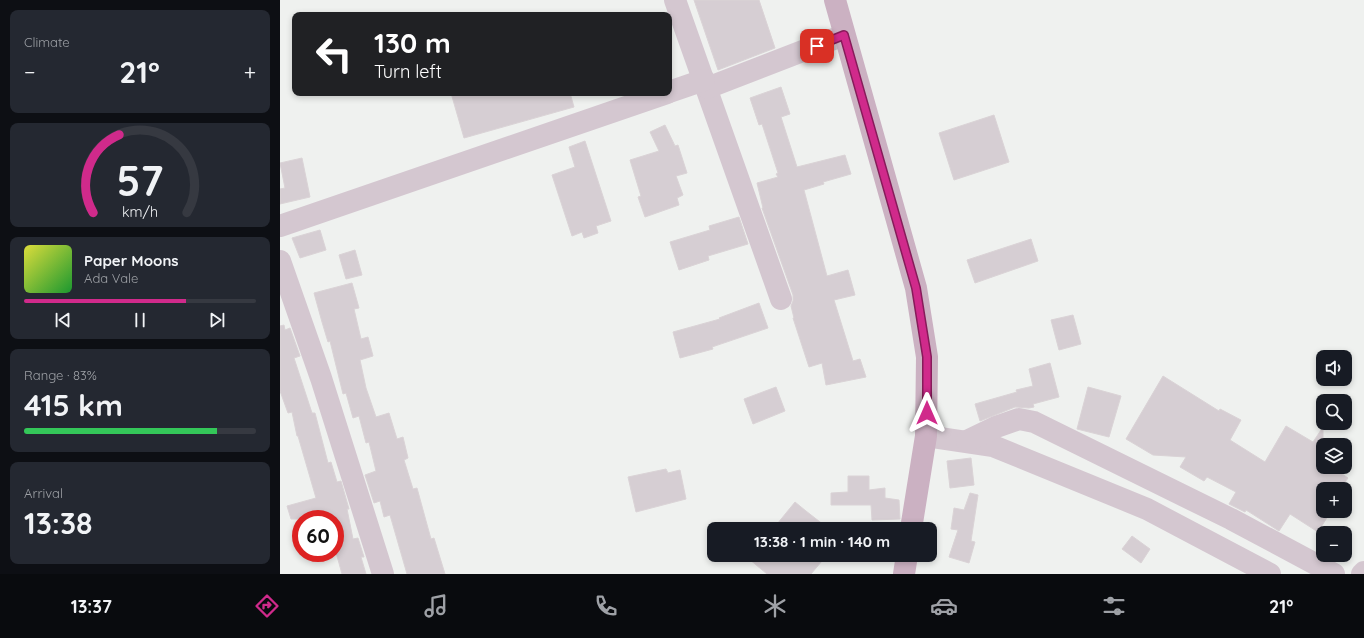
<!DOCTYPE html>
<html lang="en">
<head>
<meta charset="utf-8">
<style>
	body { margin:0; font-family:Quicksand,sans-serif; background:#242831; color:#f1f3f6; height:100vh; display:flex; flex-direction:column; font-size:15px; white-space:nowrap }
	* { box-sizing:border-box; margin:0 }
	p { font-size:13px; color:#9ea1a6 }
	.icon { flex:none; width:22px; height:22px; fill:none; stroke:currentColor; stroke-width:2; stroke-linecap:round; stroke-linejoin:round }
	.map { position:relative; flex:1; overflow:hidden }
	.drawer { display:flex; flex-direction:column; gap:10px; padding:10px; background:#0d0f14; width:280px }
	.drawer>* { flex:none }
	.banner { position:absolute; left:12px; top:12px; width:380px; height:84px; border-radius:8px; box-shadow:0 2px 6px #0003; background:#202124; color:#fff; overflow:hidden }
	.controls { position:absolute; left:1036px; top:350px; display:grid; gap:8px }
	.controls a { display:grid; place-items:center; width:36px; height:36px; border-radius:8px; background:#171b24; box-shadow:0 2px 6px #0003; font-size:20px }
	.speed { position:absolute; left:12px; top:510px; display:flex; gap:8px; font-size:20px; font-weight:700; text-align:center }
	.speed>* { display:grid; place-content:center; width:52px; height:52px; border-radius:50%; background:#171b24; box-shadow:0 2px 6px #0003; line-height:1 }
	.speed .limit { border:6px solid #d22; background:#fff; color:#111 }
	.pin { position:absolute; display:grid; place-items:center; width:34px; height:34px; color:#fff; margin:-17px; border-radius:8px; box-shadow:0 2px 6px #0006 }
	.me { position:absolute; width:44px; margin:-22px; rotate:0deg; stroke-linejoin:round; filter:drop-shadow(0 0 3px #0008) }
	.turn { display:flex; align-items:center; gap:14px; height:84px; padding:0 16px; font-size:18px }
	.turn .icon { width:52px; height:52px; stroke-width:2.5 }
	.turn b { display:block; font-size:28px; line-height:34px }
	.big { font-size:30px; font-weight:700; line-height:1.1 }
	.drawer .widget { flex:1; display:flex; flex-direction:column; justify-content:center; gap:6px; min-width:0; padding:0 14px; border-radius:8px; background:#242831 }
	.drawer .dial { align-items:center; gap:0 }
	.dial svg { height:104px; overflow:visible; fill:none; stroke:#363941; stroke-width:7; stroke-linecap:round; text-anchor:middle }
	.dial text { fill:#f1f3f6; stroke:none }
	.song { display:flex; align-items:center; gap:12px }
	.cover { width:48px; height:48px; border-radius:6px; background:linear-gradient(135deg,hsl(60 70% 55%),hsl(130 70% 35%)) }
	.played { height:4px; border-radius:2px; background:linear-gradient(90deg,#d02a8b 70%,#363941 70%) }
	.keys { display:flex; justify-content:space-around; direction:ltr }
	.heat { display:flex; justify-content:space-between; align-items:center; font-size:22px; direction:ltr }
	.charge { height:6px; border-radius:3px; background:linear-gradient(90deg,#34c759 83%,#363941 0) }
	.trip { position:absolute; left:427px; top:522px; width:230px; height:40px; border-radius:8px; background:#171b24; box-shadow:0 2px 6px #0003; font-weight:700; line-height:40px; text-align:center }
	.tabs { display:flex; height:64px; justify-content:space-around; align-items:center; background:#090b0e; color:#9ea1a6 }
	.tabs .icon { width:28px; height:28px }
	.tabs .on { color:#d02a8b }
	.tabs b { font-size:18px; color:#f1f3f6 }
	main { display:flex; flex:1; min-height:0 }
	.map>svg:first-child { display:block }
	.building { fill:#d6ced3; stroke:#dad3d6 }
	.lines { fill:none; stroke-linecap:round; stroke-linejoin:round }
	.minor { stroke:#d4c7d0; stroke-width:22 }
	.major { stroke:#cbb1c2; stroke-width:22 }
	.route-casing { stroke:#871b5a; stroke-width:10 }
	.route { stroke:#d02a8b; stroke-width:7 }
</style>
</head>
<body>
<main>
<section class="drawer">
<div class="widget"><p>Climate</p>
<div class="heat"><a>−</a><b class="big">21°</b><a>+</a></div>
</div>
<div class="widget dial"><svg viewBox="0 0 100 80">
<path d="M14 69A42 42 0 1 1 86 69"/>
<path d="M14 69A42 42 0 0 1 34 9" stroke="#d02a8b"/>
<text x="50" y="56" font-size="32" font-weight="700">57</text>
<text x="50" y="72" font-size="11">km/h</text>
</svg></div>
<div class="widget">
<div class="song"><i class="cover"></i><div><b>Paper Moons</b><p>Ada Vale</p></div></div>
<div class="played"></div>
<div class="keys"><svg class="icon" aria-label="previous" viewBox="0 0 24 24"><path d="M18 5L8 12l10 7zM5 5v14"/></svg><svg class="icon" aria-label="pause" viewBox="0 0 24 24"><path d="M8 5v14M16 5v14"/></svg><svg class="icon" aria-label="next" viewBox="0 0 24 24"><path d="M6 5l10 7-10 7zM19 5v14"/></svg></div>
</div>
<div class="widget"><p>Range · 83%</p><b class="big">415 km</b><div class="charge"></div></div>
<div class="widget"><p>Arrival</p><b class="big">13:38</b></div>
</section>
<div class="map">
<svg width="1084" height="574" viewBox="0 0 1084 574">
	<rect width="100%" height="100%" fill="#eff1ef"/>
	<g class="building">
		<path d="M414 0H479L495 48 438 70Z"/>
		<path d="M501 87 510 114 501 117 517 167 565 155 571 174 543 182 544 184 524 190 547 276 568 270 575 295 554 300 573 361 580 359 586 377 546 385 542 363 529 367 513 318H514L511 306 513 301V295L482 208H483L477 183 498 177 496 174 498 173 482 124 479 125 470 98Z"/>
		<path d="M171 93H290L294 107 184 138Z"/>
		<path d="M714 115 729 162 674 180 659 133Z"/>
		<path d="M385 125 395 146 398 145 407 173 396 176 403 195 397 198 399 205 365 217 358 197 361 196 350 160 379 151 370 132Z"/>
		<path d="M305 141 331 221 316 226 318 233 304 238 302 232 292 236 272 175 295 167 289 147Z"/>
		<path d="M22 158 30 197 0 204V189L5 188 0 163Z"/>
		<path d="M459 217 468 244 428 256 429 260 399 270 390 242 430 230 429 226Z"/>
		<path d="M40 230 46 250 20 258 12 238Z"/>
		<path d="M751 239 758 261 695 283 687 260Z"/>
		<path d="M75 250 82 275 66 279 59 255Z"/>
		<path d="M72 283 79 308 74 309 81 339 88 337 93 356 80 360 86 388 96 417 109 413 117 439 123 437 128 458 124 460 133 489 137 488 151 539 154 538 165 574H127L110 515 104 517 100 501 94 503 85 475 96 471 89 442 86 443 79 416 73 418 66 393 63 394 50 341 48 342 42 322 34 293Z"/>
		<path d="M479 303 488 328 432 347 433 349 400 358 393 332 440 319 439 318Z"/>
		<path d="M793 315 801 344 779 350 771 320Z"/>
		<path d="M4 325 5 330 10 328 20 356 14 358 32 413H35L48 463 51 462 57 482 61 481 69 509H67L73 539 78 538 84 557H81L86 574H62L55 549V519H11L7 506 36 498 18 436H17L12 412 8 413 0 391V326Z"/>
		<path d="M770 363 779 397 753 404 754 407 749 408 735 407 700 421 695 404 737 392 736 390 753 386 749 369Z"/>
		<path d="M883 376 939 411 940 409 961 420 950 440 985 462 1006 426 1033 442 1043 427V467H1052L1068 478 1060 489H1043V511H1051L1038 532 1010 514 999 531 966 510 965 512 949 504 956 492 927 477 924 481 900 467 906 457 873 455 846 439Z"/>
		<path d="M496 387 505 411 473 424 464 399Z"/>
		<path d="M808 387 841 396 829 437 797 429Z"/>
		<path d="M691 458 694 485 670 488 667 461Z"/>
		<path d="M386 469 388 473 400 470 406 499 356 512 348 477Z"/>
		<path d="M568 476H589V490L605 488V498L619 500 620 519 592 520 591 505H551V493L568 492Z"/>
		<path d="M690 493 698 495 691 541 695 542 689 563 669 557 678 530 671 529 674 508 684 510Z"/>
		<path d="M515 502 526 511 549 529H493Z"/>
		<path d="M852 536 870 549 861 563 842 549Z"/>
		<path d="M472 555H547L531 574H487L469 559Z"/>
	</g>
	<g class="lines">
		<g class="minor">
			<path d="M395 0 501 299"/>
			<path d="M427 88 564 35"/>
			<path d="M389 92 424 80"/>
			<path d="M0 226 387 93"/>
			<path d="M0 261 41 378 103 574"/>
			<path d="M646 436 713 446 867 509 990 574"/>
			<path d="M687 441 716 427 739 419 754 422 951 519 1054 574"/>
			<path d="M1082 574 1084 572"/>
		</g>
		<g class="major">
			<path d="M555 0 636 288 647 357 646 436 631 529"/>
			<path d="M624 574 627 555"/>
		</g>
	</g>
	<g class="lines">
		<g class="route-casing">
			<path id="route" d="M537 46 564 35 636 288 647 357V413"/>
		</g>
		<use href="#route" class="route"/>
	</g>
</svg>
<div class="controls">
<a><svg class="icon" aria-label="sound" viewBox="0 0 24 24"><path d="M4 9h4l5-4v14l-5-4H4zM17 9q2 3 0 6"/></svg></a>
<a><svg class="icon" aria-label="search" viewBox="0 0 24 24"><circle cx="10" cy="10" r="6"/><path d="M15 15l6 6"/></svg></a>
<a><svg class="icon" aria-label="layers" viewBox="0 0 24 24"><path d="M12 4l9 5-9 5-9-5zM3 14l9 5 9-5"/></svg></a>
<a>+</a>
<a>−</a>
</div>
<div class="speed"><div class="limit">60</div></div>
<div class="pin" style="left:537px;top:46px;background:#d93025"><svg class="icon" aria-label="arrive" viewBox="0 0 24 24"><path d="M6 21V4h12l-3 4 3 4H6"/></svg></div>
<svg class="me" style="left:647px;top:413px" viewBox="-20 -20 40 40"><path d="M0-17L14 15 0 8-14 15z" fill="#d02a8b" stroke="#fff" stroke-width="4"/></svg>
<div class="trip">13:38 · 1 min · 140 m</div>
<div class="banner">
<div class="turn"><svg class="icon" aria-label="left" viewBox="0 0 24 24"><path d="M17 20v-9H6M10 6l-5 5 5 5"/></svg><div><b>130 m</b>Turn left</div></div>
</div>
</div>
</main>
<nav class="tabs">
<b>13:37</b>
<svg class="icon on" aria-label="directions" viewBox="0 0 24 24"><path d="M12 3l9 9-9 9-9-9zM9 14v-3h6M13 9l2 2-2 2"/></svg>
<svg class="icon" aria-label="music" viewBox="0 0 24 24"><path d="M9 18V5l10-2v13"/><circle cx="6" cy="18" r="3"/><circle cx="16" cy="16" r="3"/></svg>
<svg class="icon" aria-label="phone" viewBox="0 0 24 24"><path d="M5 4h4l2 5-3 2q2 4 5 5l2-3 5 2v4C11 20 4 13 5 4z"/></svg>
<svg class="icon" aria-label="climate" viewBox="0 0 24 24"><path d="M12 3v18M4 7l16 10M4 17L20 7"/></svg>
<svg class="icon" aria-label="car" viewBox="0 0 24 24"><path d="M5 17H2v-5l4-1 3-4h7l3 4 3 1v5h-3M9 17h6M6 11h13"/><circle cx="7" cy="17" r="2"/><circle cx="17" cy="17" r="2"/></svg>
<svg class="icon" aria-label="filters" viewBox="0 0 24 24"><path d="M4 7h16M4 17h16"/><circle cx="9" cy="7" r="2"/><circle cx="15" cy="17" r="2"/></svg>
<b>21°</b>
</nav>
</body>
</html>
